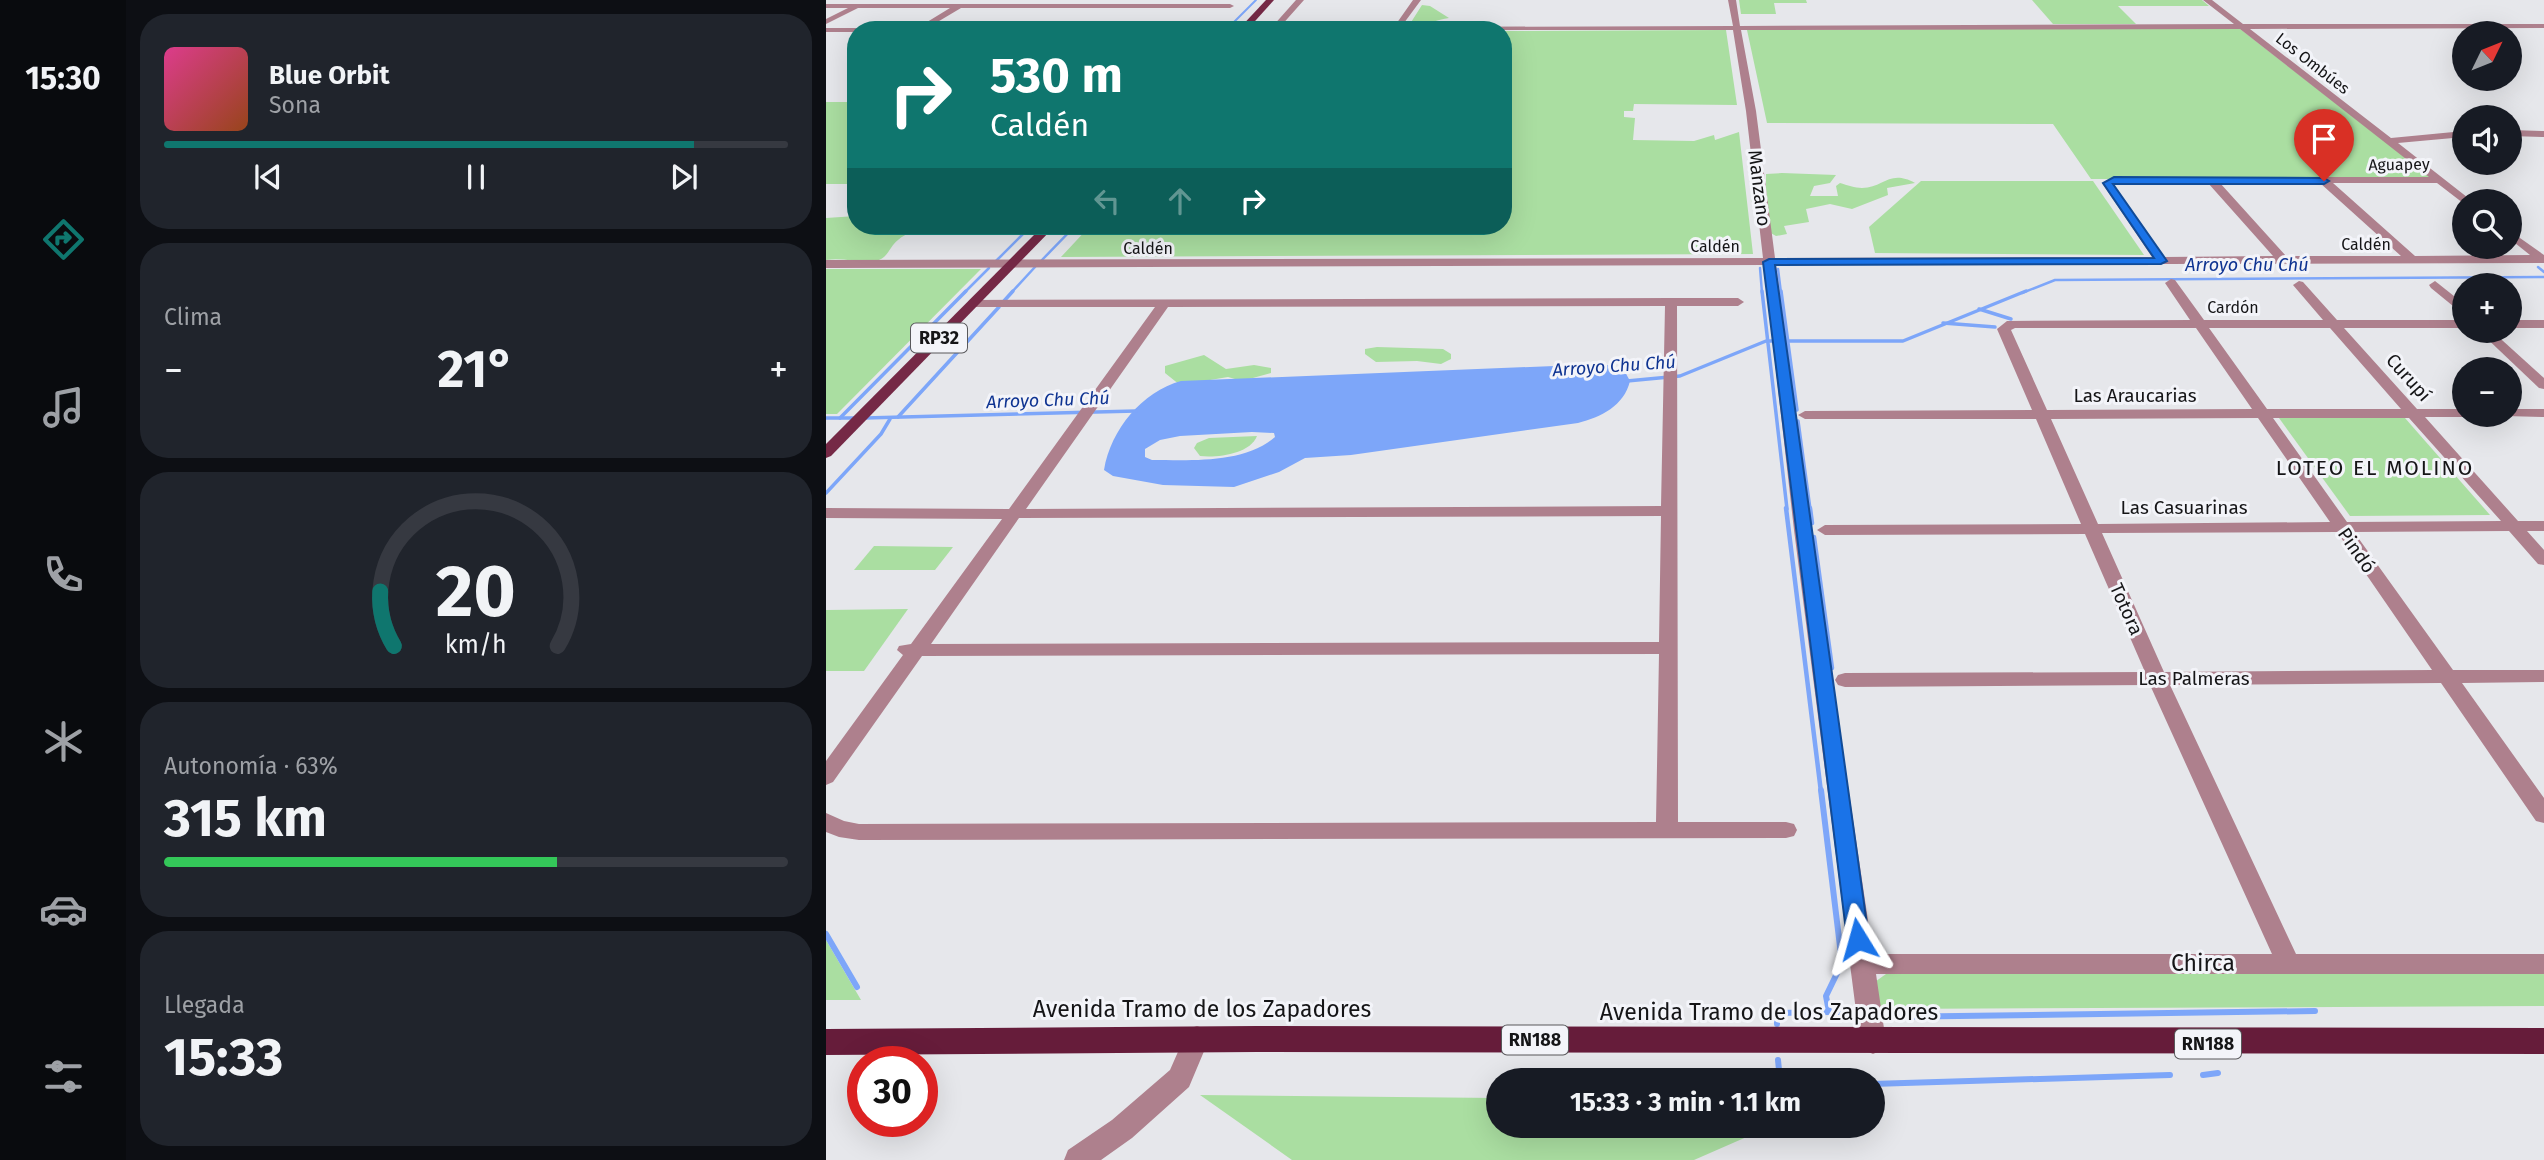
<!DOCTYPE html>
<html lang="es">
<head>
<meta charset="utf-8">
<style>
	body { margin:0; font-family:"Fira Sans",sans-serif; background:#20242c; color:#f1f3f6; height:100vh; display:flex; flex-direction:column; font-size:26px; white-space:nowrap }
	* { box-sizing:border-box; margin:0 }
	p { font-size:23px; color:#9ea1a6 }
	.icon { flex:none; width:38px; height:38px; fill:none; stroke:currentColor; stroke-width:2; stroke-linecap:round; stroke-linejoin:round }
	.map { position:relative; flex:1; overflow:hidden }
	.side { display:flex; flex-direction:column; gap:14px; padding:14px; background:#0d0f14; width:700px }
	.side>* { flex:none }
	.top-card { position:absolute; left:21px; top:21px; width:665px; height:214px; border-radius:28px; box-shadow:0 7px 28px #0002; background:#0f766e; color:#fff; overflow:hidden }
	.needle { width:46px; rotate:47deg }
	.controls { position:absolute; left:1626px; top:21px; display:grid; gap:14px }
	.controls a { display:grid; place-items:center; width:70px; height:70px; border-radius:50%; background:#171b24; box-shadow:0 7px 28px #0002; font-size:35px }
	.speed { position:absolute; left:21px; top:1046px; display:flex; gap:14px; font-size:35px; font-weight:700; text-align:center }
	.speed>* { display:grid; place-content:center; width:91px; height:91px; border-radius:50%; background:#171b24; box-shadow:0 7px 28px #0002; line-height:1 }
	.speed .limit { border:10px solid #d22; background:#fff; color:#111 }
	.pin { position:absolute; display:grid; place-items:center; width:60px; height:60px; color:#fff; margin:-72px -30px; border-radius:50% 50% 50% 0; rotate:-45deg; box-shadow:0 0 7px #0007 }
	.pin .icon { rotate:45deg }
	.me { position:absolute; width:77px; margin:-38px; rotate:352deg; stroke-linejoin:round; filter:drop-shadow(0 0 5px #0008) }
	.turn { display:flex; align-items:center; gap:24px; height:147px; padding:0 28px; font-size:32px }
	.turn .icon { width:91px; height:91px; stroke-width:2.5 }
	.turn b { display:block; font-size:49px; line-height:60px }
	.lanes { display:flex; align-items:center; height:66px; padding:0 28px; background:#0003; justify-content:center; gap:35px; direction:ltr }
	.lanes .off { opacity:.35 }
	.big { font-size:52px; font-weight:700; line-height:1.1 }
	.side .widget { flex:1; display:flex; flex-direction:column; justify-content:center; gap:10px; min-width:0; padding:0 24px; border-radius:28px; background:#20242c }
	.side .dial { align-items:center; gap:0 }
	.dial svg { height:182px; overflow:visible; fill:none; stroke:#363941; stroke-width:7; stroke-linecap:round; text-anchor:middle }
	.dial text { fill:#f1f3f6; stroke:none }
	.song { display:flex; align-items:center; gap:21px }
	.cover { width:84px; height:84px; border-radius:10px; background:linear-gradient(135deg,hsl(330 70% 55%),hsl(20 70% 35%)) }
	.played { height:7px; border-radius:4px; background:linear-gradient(90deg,#0f766e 85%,#363941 85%) }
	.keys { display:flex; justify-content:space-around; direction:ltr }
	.heat { display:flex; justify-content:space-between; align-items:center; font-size:38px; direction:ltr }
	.charge { height:10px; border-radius:5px; background:linear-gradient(90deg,#34c759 63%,#363941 0) }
	.trip { position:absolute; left:660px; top:1068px; width:399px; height:70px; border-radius:35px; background:#171b24; box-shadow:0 7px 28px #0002; font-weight:700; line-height:70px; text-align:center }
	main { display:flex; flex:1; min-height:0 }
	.menu { display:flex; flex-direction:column; width:126px; justify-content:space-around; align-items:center; background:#090b0e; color:#9ea1a6 }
	.menu .icon { width:49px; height:49px }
	.menu .selected { color:#0f766e }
	.menu b { font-size:32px; color:#f1f3f6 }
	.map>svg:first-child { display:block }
	.green { fill:#aadea1 }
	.water { fill:#7da6f9; fill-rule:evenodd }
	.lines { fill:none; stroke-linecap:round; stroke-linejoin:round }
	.stream-far4 { stroke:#7da6f9; stroke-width:2 }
	.stream-far3 { stroke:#7da6f9; stroke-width:2.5 }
	.stream-far2 { stroke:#7da6f9; stroke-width:3.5 }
	.stream-far1 { stroke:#7da6f9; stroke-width:4.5 }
	.stream { stroke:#7da6f9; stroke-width:6 }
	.minor { fill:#ae808d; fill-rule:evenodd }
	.primary { fill:#752946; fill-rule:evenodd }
	.trunk { fill:#661c3a; fill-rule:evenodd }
	.route { fill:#1a73e8; stroke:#114b97; stroke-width:2 }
	.labels { text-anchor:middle; stroke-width:6; stroke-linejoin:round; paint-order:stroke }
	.far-street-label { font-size:16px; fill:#151517; stroke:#f3f4f9 }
	.far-water-label { font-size:18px; font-style:italic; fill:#0e3391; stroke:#f3f4f9 }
	.shield { fill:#f3f4f9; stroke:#58585b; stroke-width:2 }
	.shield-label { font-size:18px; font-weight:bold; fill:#151517 }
	.street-label { font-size:19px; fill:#151517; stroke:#f3f4f9 }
	.neighbourhood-label { font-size:21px; letter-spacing:2px; fill:#151517; stroke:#f3f4f9 }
	.near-street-label { font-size:23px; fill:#151517; stroke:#f3f4f9 }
</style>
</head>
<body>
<main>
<nav class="menu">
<b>15:30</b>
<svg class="icon selected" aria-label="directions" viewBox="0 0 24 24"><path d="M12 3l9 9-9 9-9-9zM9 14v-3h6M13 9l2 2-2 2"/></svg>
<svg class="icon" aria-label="music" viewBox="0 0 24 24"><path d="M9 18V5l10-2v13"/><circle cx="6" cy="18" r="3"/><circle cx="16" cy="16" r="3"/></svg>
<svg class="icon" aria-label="phone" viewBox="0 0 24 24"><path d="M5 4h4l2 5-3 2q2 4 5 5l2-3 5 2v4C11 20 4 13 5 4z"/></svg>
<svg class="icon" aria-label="climate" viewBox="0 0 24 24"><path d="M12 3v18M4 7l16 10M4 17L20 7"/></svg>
<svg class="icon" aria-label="car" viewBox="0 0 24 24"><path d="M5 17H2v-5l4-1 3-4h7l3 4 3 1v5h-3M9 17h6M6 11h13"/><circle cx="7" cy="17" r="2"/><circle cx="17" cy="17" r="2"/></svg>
<svg class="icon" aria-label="filters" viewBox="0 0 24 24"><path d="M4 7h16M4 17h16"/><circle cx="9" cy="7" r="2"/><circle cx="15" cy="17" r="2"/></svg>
</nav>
<section class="side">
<div class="widget">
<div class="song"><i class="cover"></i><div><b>Blue Orbit</b><p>Sona</p></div></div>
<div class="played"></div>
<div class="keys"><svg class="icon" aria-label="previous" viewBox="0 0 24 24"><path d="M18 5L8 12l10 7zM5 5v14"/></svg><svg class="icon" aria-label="pause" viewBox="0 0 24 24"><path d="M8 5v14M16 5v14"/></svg><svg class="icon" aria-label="next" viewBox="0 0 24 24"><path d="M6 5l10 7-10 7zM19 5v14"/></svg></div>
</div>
<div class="widget"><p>Clima</p>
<div class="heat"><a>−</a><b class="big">21°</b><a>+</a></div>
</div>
<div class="widget dial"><svg viewBox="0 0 100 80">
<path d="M14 69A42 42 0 1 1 86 69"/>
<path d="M14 69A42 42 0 0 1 8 45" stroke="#0f766e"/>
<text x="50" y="56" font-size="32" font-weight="700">20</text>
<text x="50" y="72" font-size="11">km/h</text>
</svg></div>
<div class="widget"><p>Autonomía · 63%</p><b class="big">315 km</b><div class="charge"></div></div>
<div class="widget"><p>Llegada</p><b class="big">15:33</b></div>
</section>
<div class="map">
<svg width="1718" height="1160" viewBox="0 0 1718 1160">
	<rect width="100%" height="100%" fill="#e6e7eb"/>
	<g class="green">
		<path d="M913 0H980L981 3H948L950 14H915Z"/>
		<path d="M1206 0H1376L1383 6H1292L1310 24H1227Z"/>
		<path d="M596 5 604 6 623 18C608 20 596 27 582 27Z"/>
		<path d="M1413 28 1607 179H1265L1227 124 941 123 921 30Z"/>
		<path d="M900 30 911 105 808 104 807 111H798V117L809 118 807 140 868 141 888 135 889 140 913 132 927 254 235 257 264 226H677V31Z"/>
		<rect x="0" y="102" width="30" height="82"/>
		<path d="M956 173 1010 175 1004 183 988 186 984 196H1012L1010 186 1014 183C1021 185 1029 188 1036 188 1058 188 1063 169 1089 183L1061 188 1062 195 1026 209 1004 204 980 209 983 222 958 226 961 234 950 236 934 227 925 199 940 191V174Z"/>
		<path d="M1095 181H1267L1318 255 1049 253 1043 227Z"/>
		<path d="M30 216V226H101C91 231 81 232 72 240 63 247 62 259 49 261 31 263 17 257 0 260V218Z"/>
		<path d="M0 269H155L11 414H0Z"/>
		<path d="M551 347 617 349 625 354V359L615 364 591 361 550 362 539 354V349Z"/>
		<path d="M378 355 400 369 428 365 445 368V373L416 381 402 377 354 385 339 373V366Z"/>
		<path d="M1453 418H1579L1664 515 1524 516Z"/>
		<path d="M431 436C424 454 391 458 374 456L368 448 371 443 383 438Z"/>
		<path d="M48 546 127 547 109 570H28Z"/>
		<path d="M82 609 38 671H0V610Z"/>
		<path d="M0 940 35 1000H0Z"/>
		<path d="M1718 973V1006L1050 1009 1046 984 1060 974Z"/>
		<path d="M374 1095 672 1098V1125H948L868 1160H466Z"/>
	</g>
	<path class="water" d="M777 364 798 370 804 381C798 406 775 417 752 423L525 455 479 458 453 472 408 487 337 485 287 476 278 470C285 429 316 392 355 381ZM426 432 448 433 449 437C418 464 364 460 326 460L319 457V449L334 440 354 436Z"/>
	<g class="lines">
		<path class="stream-far4" d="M403 27 430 0"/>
		<g class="stream-far3">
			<path d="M170 261 205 226"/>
			<path d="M215 261 249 226"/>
			<path d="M1712 267 1718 272"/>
			<path d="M934 268 936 293"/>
			<path d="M952 269 955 293"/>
			<path d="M138 293 163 268"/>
			<path d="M185 293 209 267"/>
			<path d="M1196 293 1229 280 1718 277"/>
		</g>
		<g class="stream-far2">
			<path d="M936 291 961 509"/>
			<path d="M955 291 971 410"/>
			<path d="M178 301 187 291"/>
			<path d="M1153 309 1185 319"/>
			<path d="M1117 323 1169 327"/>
			<path d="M801 381 854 376 940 341H1077L1200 291"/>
			<path d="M72 417 173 307"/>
			<path d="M0 418H31"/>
			<path d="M14 418 140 291"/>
			<path d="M39 418 310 411"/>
			<path d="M972 421 984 509"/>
			<path d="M0 493 55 434 64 419"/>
		</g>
		<g class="stream-far1">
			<path d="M960 508 995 792"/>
			<path d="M984 508 986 523"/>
			<path d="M988 537 1006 668"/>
		</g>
		<g class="stream">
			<path d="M0 934 31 987"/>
			<path d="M1003 1012 1023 1017"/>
			<path d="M1056 1017 1489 1011"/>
			<path d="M951 1024V1013L1003 1012 1000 996 1016 963 995 790"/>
			<path d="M952 1060 954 1080"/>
			<path d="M1377 1075 1392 1073"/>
			<path d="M1046 1084 1344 1075"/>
		</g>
		<g class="minor">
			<path d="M470 0H478L454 27H568L587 0H595L575 27 907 26 902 0H910L914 26 1408 24 1377 0H1386L1417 24H1718V28L1424 29 1565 138 1638 131V137L1572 143 1646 201 1637 203 1611 183H1507L1589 256 1704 255 1684 239V231L1718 255V263L950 265 984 530 1047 954H1446L1324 685 1019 687 1012 685 1009 680 1012 675 1019 673 1319 672 1259 534 999 535 991 530 999 525 1255 524 1210 419H979L972 415 979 411 1206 410 1171 329 1181 321 1364 320 1339 283 1345 279 1349 280 1378 320H1497L1467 285 1473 281 1477 282 1511 320H1638V328H1518L1591 409H1638V415H1644L1638 417H1599L1692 521H1718V531H1701L1718 550V565L1712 564 1683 531 1528 532 1627 670H1718V682L1636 683 1718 798V823L1710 821 1615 683 1344 685 1470 954H1718V974H1050L1060 1042 1056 1050 1047 1054 1038 1050 1034 1042 968 530 938 265 0 268V260L937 258 920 111 907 30H125L446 27ZM1414 29 1603 177H1288L1276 183 1326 257 949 258 930 111 915 30ZM1382 183 1447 256 1338 257 1287 184ZM1394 183H1494L1575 256H1460ZM1189 328H1370L1426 409 1221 410 1185 330ZM1383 328H1504L1575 409H1441ZM1432 418 1504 522 1272 524 1225 419ZM1447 418H1583L1675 521 1521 522ZM1511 532 1606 670 1338 672 1276 533Z"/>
			<path d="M0 4H404L408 6 404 8H135L98 30H88L124 8H32L0 24V19L22 8H0Z"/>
			<path d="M0 28H30L34 30 30 32H0Z"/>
			<path d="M1684 130 1718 131V137L1684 136Z"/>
			<path d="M1609 281 1638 304V315L1605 288 1603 285Z"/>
			<path d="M845 298H912L918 302 912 306H851L852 822H960L968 824 971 830 968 836 960 838 33 840 13 837 0 832V813L18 821 33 824 830 822 833 654 96 656 7 782 0 785V761L77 655 71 650 73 646 85 644 176 519 0 518V508L183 509 329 307H142L140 304 146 300ZM839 306 835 506 200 509 342 307ZM835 516 833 642 105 644 193 518Z"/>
			<rect x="1684" y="320" width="34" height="8"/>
			<path d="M1653 331H1666L1718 378V389L1713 388Z"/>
			<path d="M1684 409H1718V417L1679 416 1684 415Z"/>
			<path d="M371 1026 380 1029 384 1037 363 1087 306 1138 275 1160H238L242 1150 286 1120 344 1070 362 1029Z"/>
		</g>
		<g class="primary">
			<path d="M440 0H448L421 30H412Z"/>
			<path d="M217 226H229L5 456 0 458V444Z"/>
		</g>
		<path class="trunk" d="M430 1026 1718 1028V1054L430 1052 0 1055V1029Z"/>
	</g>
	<path class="route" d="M1288 177 1498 178 1503 181 1498 184H1287L1341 261 1335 264 949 265 1043 939 1040 945 1032 948 1024 945 1021 939 937 262 943 259 1328 258 1277 183Z"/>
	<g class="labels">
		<g class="far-street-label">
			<text transform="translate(1487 63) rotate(38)" y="6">Los Ombúes</text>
			<text transform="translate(1573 164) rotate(-1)" y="6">Aguapey</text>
			<text x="1540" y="250">Caldén</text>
			<text x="889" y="252">Caldén</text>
			<text x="322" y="254">Caldén</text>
			<text x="1407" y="313">Cardón</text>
		</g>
		<g class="far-water-label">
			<text x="1421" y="271">Arroyo Chu Chú</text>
			<text transform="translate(788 366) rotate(-4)" y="6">Arroyo Chu Chú</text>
			<text transform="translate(222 400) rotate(-2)" y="6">Arroyo Chu Chú</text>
		</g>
		<g class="shield">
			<rect x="85" y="323.5" width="56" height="29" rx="5"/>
			<rect x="676" y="1025.5" width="66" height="29" rx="5"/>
			<rect x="1349" y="1029.5" width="66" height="29" rx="5"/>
		</g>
		<g class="shield-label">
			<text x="113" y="344">RP32</text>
			<text x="709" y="1046">RN188</text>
			<text x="1382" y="1050">RN188</text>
		</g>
		<g class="street-label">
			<text transform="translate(934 188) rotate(83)" y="7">Manzano</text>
			<text transform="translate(1583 377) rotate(48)" y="7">Curupí</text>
			<text x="1309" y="402">Las Araucarias</text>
			<text x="1358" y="514">Las Casuarinas</text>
			<text transform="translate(1531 550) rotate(55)" y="7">Pindó</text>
			<text transform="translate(1301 609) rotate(66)" y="7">Totora</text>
			<text x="1368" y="685">Las Palmeras</text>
		</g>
		<g class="neighbourhood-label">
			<text x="1549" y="475">LOTEO EL MOLINO</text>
		</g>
		<g class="near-street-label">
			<text x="1377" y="971">Chirca</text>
			<text x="376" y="1017">Avenida Tramo de los Zapadores</text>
			<text x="943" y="1020">Avenida Tramo de los Zapadores</text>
		</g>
	</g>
</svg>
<div class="controls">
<a><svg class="needle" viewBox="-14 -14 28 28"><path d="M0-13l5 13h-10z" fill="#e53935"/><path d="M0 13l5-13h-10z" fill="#9ea1a6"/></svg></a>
<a><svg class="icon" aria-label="sound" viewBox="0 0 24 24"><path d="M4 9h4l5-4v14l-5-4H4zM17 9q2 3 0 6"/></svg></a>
<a><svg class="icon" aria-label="search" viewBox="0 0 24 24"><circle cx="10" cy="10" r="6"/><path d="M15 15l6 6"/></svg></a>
<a>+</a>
<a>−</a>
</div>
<div class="speed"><div class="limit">30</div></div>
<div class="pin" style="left:1498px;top:181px;background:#d93025"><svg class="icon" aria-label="arrive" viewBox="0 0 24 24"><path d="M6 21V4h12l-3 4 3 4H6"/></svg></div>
<svg class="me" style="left:1032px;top:939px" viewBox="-20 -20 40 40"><path d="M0-17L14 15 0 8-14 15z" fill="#1a73e8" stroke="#fff" stroke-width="4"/></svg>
<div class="trip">15:33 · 3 min · 1.1 km</div>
<div class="top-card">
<div class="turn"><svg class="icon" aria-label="right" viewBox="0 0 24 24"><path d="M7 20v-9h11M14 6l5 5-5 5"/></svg><div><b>530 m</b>Caldén</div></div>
<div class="lanes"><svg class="icon off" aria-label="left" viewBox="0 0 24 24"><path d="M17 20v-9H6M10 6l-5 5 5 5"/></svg><svg class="icon off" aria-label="ahead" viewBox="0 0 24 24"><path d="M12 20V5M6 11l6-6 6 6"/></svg><svg class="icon" aria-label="right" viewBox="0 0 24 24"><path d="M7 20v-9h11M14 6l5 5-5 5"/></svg></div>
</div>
</div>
</main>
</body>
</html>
